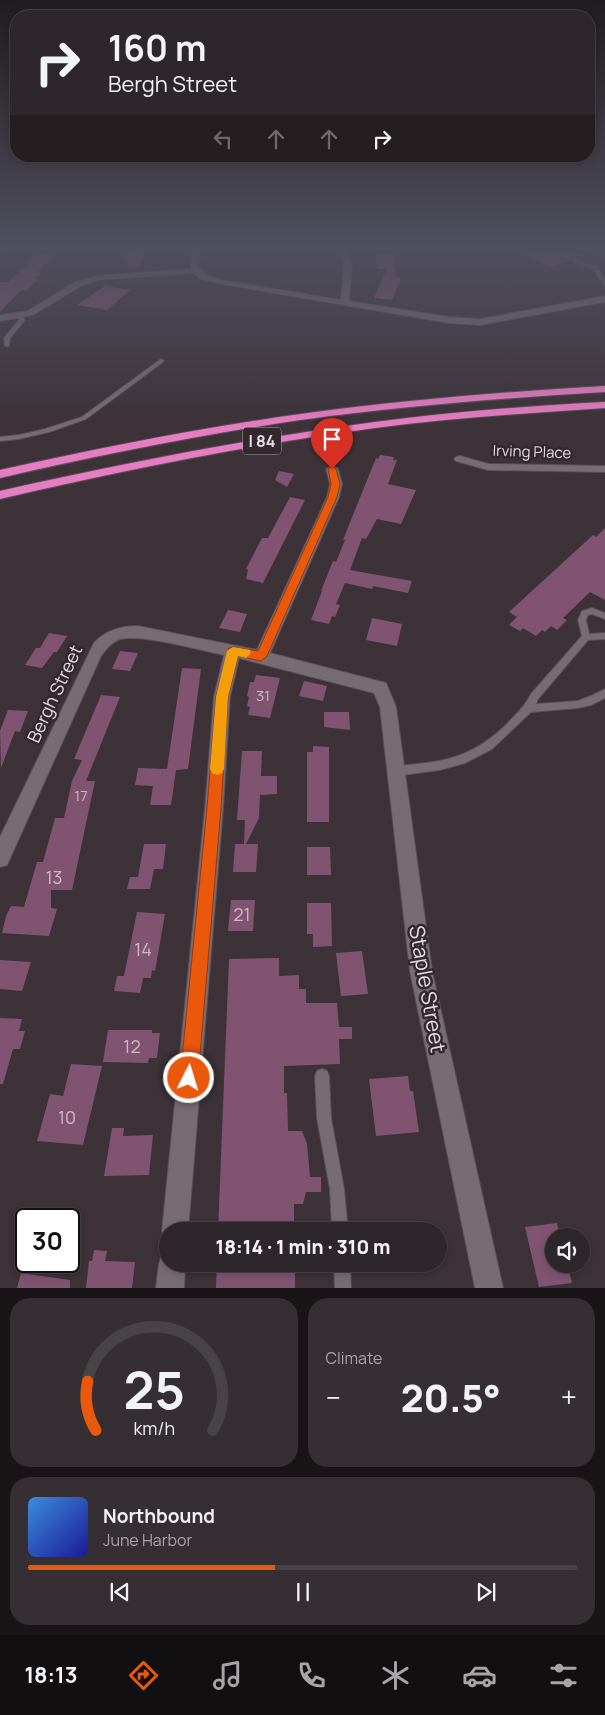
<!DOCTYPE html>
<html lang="en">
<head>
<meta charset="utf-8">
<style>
	body { margin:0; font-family:Manrope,sans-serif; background:#352e32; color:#f1f3f6; height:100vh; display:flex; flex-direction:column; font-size:19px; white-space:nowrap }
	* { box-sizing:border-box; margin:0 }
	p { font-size:16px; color:#a7a5a8 }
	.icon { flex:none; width:28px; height:28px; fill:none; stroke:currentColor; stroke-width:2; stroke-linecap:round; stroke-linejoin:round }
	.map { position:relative; height:1288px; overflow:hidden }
	.drawer { display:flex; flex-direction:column; gap:10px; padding:10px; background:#191517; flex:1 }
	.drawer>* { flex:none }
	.top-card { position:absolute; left:10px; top:10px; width:585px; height:152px; border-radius:20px; box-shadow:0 2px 8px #0003,0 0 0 1px #484347; background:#2d262a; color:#f1f3f6; overflow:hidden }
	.buttons { position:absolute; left:545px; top:1228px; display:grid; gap:10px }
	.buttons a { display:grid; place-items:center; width:45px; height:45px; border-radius:50%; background:#2d262a; box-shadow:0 2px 8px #0003,0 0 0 1px #484347; font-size:25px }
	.speed { position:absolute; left:15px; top:1208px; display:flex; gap:10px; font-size:25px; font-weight:700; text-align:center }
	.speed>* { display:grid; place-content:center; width:65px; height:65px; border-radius:50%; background:#2d262a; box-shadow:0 2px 8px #0003,0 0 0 1px #484347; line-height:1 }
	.speed .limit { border:2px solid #111; border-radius:8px; background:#fff; color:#111 }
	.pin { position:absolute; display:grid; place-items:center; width:42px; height:42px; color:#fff; margin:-51px -21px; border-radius:50% 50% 50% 0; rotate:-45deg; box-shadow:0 0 5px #0007 }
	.pin .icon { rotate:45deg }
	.me { position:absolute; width:55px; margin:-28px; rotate:5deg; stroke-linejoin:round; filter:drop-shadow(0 0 4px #0008) }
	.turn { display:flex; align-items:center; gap:18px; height:105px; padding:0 15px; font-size:22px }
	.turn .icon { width:65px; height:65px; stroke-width:2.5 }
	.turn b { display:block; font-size:35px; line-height:42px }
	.lanes { display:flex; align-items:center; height:48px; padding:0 15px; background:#0003; justify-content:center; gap:25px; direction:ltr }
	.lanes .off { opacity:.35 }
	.big { font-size:38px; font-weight:800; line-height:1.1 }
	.drawer .widget { flex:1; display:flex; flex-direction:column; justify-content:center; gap:8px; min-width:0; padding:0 18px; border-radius:20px; background:#352e32 }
	.drawer .dial { align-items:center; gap:0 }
	.dial svg { height:130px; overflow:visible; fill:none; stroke:#484347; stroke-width:7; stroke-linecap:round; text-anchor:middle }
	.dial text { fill:#f1f3f6; stroke:none }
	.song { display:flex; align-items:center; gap:15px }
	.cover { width:60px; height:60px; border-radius:8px; background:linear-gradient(135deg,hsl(210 70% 55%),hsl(240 70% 35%)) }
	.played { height:5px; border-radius:2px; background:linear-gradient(90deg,#ea580c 45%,#484347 45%) }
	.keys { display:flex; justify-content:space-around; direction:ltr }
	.heat { display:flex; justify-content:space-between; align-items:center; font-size:28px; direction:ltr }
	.drawer .tiles { flex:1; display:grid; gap:10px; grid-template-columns:1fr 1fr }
	.widget:last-child { grid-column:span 2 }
	.trip { position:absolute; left:159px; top:1222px; width:288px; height:50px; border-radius:25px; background:#2d262a; box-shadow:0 2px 8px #0003,0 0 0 1px #484347; font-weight:800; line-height:50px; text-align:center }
	.tabs { display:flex; height:80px; justify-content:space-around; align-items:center; background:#120f11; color:#a7a5a8 }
	.tabs .icon { width:35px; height:35px }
	.tabs .selected { color:#ea580c }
	.tabs b { font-size:22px; color:#f1f3f6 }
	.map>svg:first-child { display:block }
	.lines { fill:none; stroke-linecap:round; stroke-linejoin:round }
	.stream { stroke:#297171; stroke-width:2.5 }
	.building { fill:#805470 }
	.lane-casing { stroke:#585056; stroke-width:2 }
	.street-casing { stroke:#585056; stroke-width:2 }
	.highway-casing { stroke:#585056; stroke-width:2 }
	.lane { fill:#786c73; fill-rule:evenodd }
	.street { fill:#786c73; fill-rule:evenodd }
	.highway { fill:#e67cc3; fill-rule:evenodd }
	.route { fill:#ea580c; stroke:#983908 }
	.slow { fill:#f59e0b }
	.labels { text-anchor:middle; stroke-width:5; stroke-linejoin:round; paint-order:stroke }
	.far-street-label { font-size:15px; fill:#e2dce0; stroke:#32282e }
	.number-label { font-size:15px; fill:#cabac4 }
	.shield { fill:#32282e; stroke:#ada6ab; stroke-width:1 }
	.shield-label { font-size:16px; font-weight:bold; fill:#e2dce0 }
	.street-label { font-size:18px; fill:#e2dce0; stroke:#32282e }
	.near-number-label { font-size:18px; fill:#cabac4 }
	.near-street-label { font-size:21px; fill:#e2dce0; stroke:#32282e }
</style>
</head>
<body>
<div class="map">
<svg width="605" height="1288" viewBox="0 0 605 1288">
	<rect width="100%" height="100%" fill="#3c3238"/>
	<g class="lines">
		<path class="stream" d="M575 246 605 255"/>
	</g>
	<g class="building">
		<path d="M127 248H146L139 267H127L129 260H124Z"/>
		<path d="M518 252 584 254 585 257 579 258 572 256 571 261 549 267Z"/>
		<path d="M37 254 54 255 38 272 41 273 36 279H38L26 291 21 290 0 312V282H8Z"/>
		<path d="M376 255H393L395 275 401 278 392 300 374 298 387 269H377Z"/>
		<path d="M105 286 130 290 107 310 77 305Z"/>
		<path d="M380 455 394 457 393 460H397L388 484 416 490 401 524 377 519 366 539 362 538 350 570 412 581 408 593 373 586 372 589 345 583 336 604 340 605 335 617 332 616 329 624 311 620 322 591H321L333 561 336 562 345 540H343L351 520 376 458 378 459Z"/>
		<path d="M279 471 294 474 287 487 275 480Z"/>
		<path d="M290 497 305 500 263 583 246 579 248 570 246 569 262 538H268Z"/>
		<path d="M605 528V600L590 592 563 618 567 620 557 630 551 626 545 632 542 630 536 636 523 628 520 631 509 625 517 617 509 612 593 535 596 537Z"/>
		<path d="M228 610 247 614 240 632 219 628Z"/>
		<path d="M372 618 402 624 397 646 366 640Z"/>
		<path d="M49 633 67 636 57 652H54L42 668 25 665 36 648H40Z"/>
		<path d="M120 651 138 653 130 671 112 669Z"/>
		<path d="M182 668 201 669 188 769 176 770 171 805H150L153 786 135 785 138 768 167 769Z"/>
		<path d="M256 675 280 678 270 718 248 715 250 707 247 706 249 697 247 696 250 682H254Z"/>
		<path d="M304 681 327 686 323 701 299 696Z"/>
		<path d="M101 695 120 697 86 781H95L72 890H51V908L57 909 49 936 2 933 6 916 11 906 24 907 37 862H43L55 818H64L72 781 82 760 74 759Z"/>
		<path d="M8 710 28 711 20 732 15 731 1 768 0 731Z"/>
		<path d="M324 712H349L350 730 324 727Z"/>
		<path d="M313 746 329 747V822H307V752H313Z"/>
		<path d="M242 751H262L261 776H277V794L260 795 259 818 246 844H258L256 872H233L235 844H244L245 820H237Z"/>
		<path d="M144 844H166L163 869H154L150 889H127L130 877H138Z"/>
		<path d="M307 847H330L331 875H307Z"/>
		<path d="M231 900H255L253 931H228Z"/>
		<path d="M307 903H331L332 946 313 947V934H307Z"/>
		<path d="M137 912 165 914 155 971 152 970 151 978H143L140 993 114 991 117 976H124Z"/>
		<path d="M362 951 368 994 341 996 336 953Z"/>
		<path d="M279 958V976L299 975V989H306V1003H337L339 1027H352V1039H339L340 1064 284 1066V1093H287L288 1131H302L307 1144 310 1177H321V1192H306L303 1204H294V1231H218L229 959Z"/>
		<path d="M0 960 31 962 22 991 0 989Z"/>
		<path d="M0 1018 22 1019 19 1031H25L20 1049H13L3 1084H0Z"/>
		<path d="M108 1030H152V1033H160L157 1058H149L148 1063 103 1062Z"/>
		<path d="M71 1064 102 1066 83 1145 37 1141 50 1094 63 1096Z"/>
		<path d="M408 1076 410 1091H413L419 1132 376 1136 369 1079Z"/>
		<path d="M112 1128H124L123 1136 153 1135 149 1175 104 1176Z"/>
		<path d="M557 1223 560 1236H554V1264H567L572 1283 539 1287 525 1227Z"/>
		<path d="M94 1250 107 1251 105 1261 135 1262 132 1288H86L89 1261H92Z"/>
		<path d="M217 1264H295V1288H216Z"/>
		<path d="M21 1273 70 1280V1288H17Z"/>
	</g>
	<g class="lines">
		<g class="lane-casing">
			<g id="lane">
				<path d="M572 258H576L582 263 597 266 605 280V285L603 284 593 268 579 265 572 260Z"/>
				<path d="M18 315H22L25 320 10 338 9 346H5L4 338 19 320Z"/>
				<path d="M161 359 164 361 163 362 86 419 49 432 19 439 0 441V437L19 435 45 429 82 417Z"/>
				<path d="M592 608 605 613V619L592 614 588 615 586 620 589 634 605 633V639L588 640 538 699 536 704 578 701 593 695 605 689V698L591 705 578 708 531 712 492 749 465 763 440 770 395 776 391 774 390 771 391 768 395 766C443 762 471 759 507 724 517 713 524 708 531 694L582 636 578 620 582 611Z"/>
				<path d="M322 1069 327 1071 329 1076 331 1118 344 1189 348 1231H332L330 1189 317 1118 315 1076 317 1071Z"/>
				<path d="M334 1264H350L351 1288H335Z"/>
			</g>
		</g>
		<g class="street-casing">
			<g id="street">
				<path d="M3 246H11L0 254V248Z"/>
				<path d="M193 246H201L198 266 206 275 222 280 341 300 344 267 341 246H349L352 267 349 301 449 317 480 319 605 296V302L480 325 449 323 221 284 200 279 194 273 98 280 81 286 33 315 0 321V315L28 311 75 282 97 276 191 269Z"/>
				<path d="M460 456 489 464 605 466V472L488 470 456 461 454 459 456 457Z"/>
				<path d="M332 466 338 469 342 484 339 497 270 653 386 683 396 707 432 971 503 1288H475L410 971 380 707 374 693 239 658 230 697 223 808 188 1231H168V1241L162 1231 205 808 214 697 224 655C203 651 136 632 118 640 111 643 106 649 101 656L7 865 0 867V837L94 643C106 630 121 626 138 626L257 650 327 497 330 484 326 469Z"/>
				<path d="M168 1252V1264H185L184 1288H156L159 1264 162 1254Z"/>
			</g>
		</g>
		<g class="highway-casing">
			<g id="highway">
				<path d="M605 386V392C503 398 402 406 300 420 199 435 100 455 0 478V470C100 448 199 428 301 414 402 400 503 392 605 386Z"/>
				<path d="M605 402V408C528 413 452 418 375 428 249 445 124 470 0 499V491C124 463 249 439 375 422 452 412 528 406 605 402Z"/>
			</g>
		</g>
		<use href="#lane" class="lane"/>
		<use href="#street" class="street"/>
		<use href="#highway" class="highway"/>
	</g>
	<linearGradient id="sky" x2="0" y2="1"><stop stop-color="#211c1f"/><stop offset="0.58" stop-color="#504f5e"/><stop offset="1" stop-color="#504f5e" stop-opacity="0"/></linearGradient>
	<rect width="605" height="426" fill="url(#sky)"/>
	<path class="route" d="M332 466 336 469 340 484 337 497 267 656 261 661 238 656 228 697 221 808 198 1078 196 1084 189 1086 183 1084 180 1078 207 808 216 697 229 648 233 647 258 651 328 497 331 484 328 469Z"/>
	<path class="slow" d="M233 647 250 650 251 653 246 658 238 656 228 697 224 769 222 773 217 775 212 773 210 769 216 697 227 651Z"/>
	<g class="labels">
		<g class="far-street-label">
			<text transform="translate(532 452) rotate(2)" y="5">Irving Place</text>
		</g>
		<g class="number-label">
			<text x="263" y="701">31</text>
			<text x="81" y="801">17</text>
		</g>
		<rect class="shield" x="243" y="427.5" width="38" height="27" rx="4"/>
		<g class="shield-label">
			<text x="262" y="447">I 84</text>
		</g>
		<g class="street-label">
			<text transform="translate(55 694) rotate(-65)" y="6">Bergh Street</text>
		</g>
		<g class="near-number-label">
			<text x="54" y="884">13</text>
			<text x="242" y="921">21</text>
			<text x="143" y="956">14</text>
			<text x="132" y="1053">12</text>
			<text x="67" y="1124">10</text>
		</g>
		<g class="near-street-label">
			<text transform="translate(427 989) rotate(80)" y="7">Staple Street</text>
		</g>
	</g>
</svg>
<div class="buttons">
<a><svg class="icon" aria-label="sound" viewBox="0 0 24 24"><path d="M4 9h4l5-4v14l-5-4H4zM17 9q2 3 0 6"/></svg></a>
</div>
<div class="speed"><div class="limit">30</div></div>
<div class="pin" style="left:332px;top:469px;background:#d93025"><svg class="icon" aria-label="arrive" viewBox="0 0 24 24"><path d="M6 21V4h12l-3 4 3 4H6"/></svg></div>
<svg class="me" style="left:189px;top:1078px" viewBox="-20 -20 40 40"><circle r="17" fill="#ea580c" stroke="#fff" stroke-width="3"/><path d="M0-11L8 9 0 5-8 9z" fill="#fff"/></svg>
<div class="trip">18:14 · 1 min · 310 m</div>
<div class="top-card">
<div class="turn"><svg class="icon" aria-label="right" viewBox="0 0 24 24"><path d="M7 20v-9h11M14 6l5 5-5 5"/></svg><div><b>160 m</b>Bergh Street</div></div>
<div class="lanes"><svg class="icon off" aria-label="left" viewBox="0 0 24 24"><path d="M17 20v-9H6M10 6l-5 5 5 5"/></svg><svg class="icon off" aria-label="ahead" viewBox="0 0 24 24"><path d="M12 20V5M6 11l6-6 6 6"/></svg><svg class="icon off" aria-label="ahead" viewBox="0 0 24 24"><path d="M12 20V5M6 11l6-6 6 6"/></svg><svg class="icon" aria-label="right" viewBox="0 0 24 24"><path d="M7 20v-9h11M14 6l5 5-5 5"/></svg></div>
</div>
</div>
<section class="drawer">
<div class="tiles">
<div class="widget dial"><svg viewBox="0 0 100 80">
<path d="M14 69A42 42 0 1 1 86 69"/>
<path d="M14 69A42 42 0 0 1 9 39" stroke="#ea580c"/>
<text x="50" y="56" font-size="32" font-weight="700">25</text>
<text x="50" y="72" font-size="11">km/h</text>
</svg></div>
<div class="widget"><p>Climate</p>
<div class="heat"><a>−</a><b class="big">20.5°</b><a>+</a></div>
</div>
<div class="widget">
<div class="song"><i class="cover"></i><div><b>Northbound</b><p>June Harbor</p></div></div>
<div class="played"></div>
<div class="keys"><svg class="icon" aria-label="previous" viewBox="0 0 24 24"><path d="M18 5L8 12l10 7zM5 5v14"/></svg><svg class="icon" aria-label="pause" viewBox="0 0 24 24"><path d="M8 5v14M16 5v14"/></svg><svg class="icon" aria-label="next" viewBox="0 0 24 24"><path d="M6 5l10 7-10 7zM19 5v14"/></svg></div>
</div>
</div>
</section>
<nav class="tabs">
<b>18:13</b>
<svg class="icon selected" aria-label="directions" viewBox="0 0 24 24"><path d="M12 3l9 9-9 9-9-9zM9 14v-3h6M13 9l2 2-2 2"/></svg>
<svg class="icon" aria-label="music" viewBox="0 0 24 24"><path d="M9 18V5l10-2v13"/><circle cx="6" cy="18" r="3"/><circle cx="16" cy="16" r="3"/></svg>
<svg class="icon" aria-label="phone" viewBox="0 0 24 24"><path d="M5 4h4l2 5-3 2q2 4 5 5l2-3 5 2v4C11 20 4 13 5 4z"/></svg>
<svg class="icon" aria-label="climate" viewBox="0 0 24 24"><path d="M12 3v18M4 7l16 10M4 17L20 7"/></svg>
<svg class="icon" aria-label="car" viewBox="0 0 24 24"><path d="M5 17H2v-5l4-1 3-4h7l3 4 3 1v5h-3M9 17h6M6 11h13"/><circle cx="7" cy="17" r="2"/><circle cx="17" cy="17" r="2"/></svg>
<svg class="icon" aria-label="filters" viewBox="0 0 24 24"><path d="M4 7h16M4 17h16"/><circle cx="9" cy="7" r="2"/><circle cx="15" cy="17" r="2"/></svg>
</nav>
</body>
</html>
